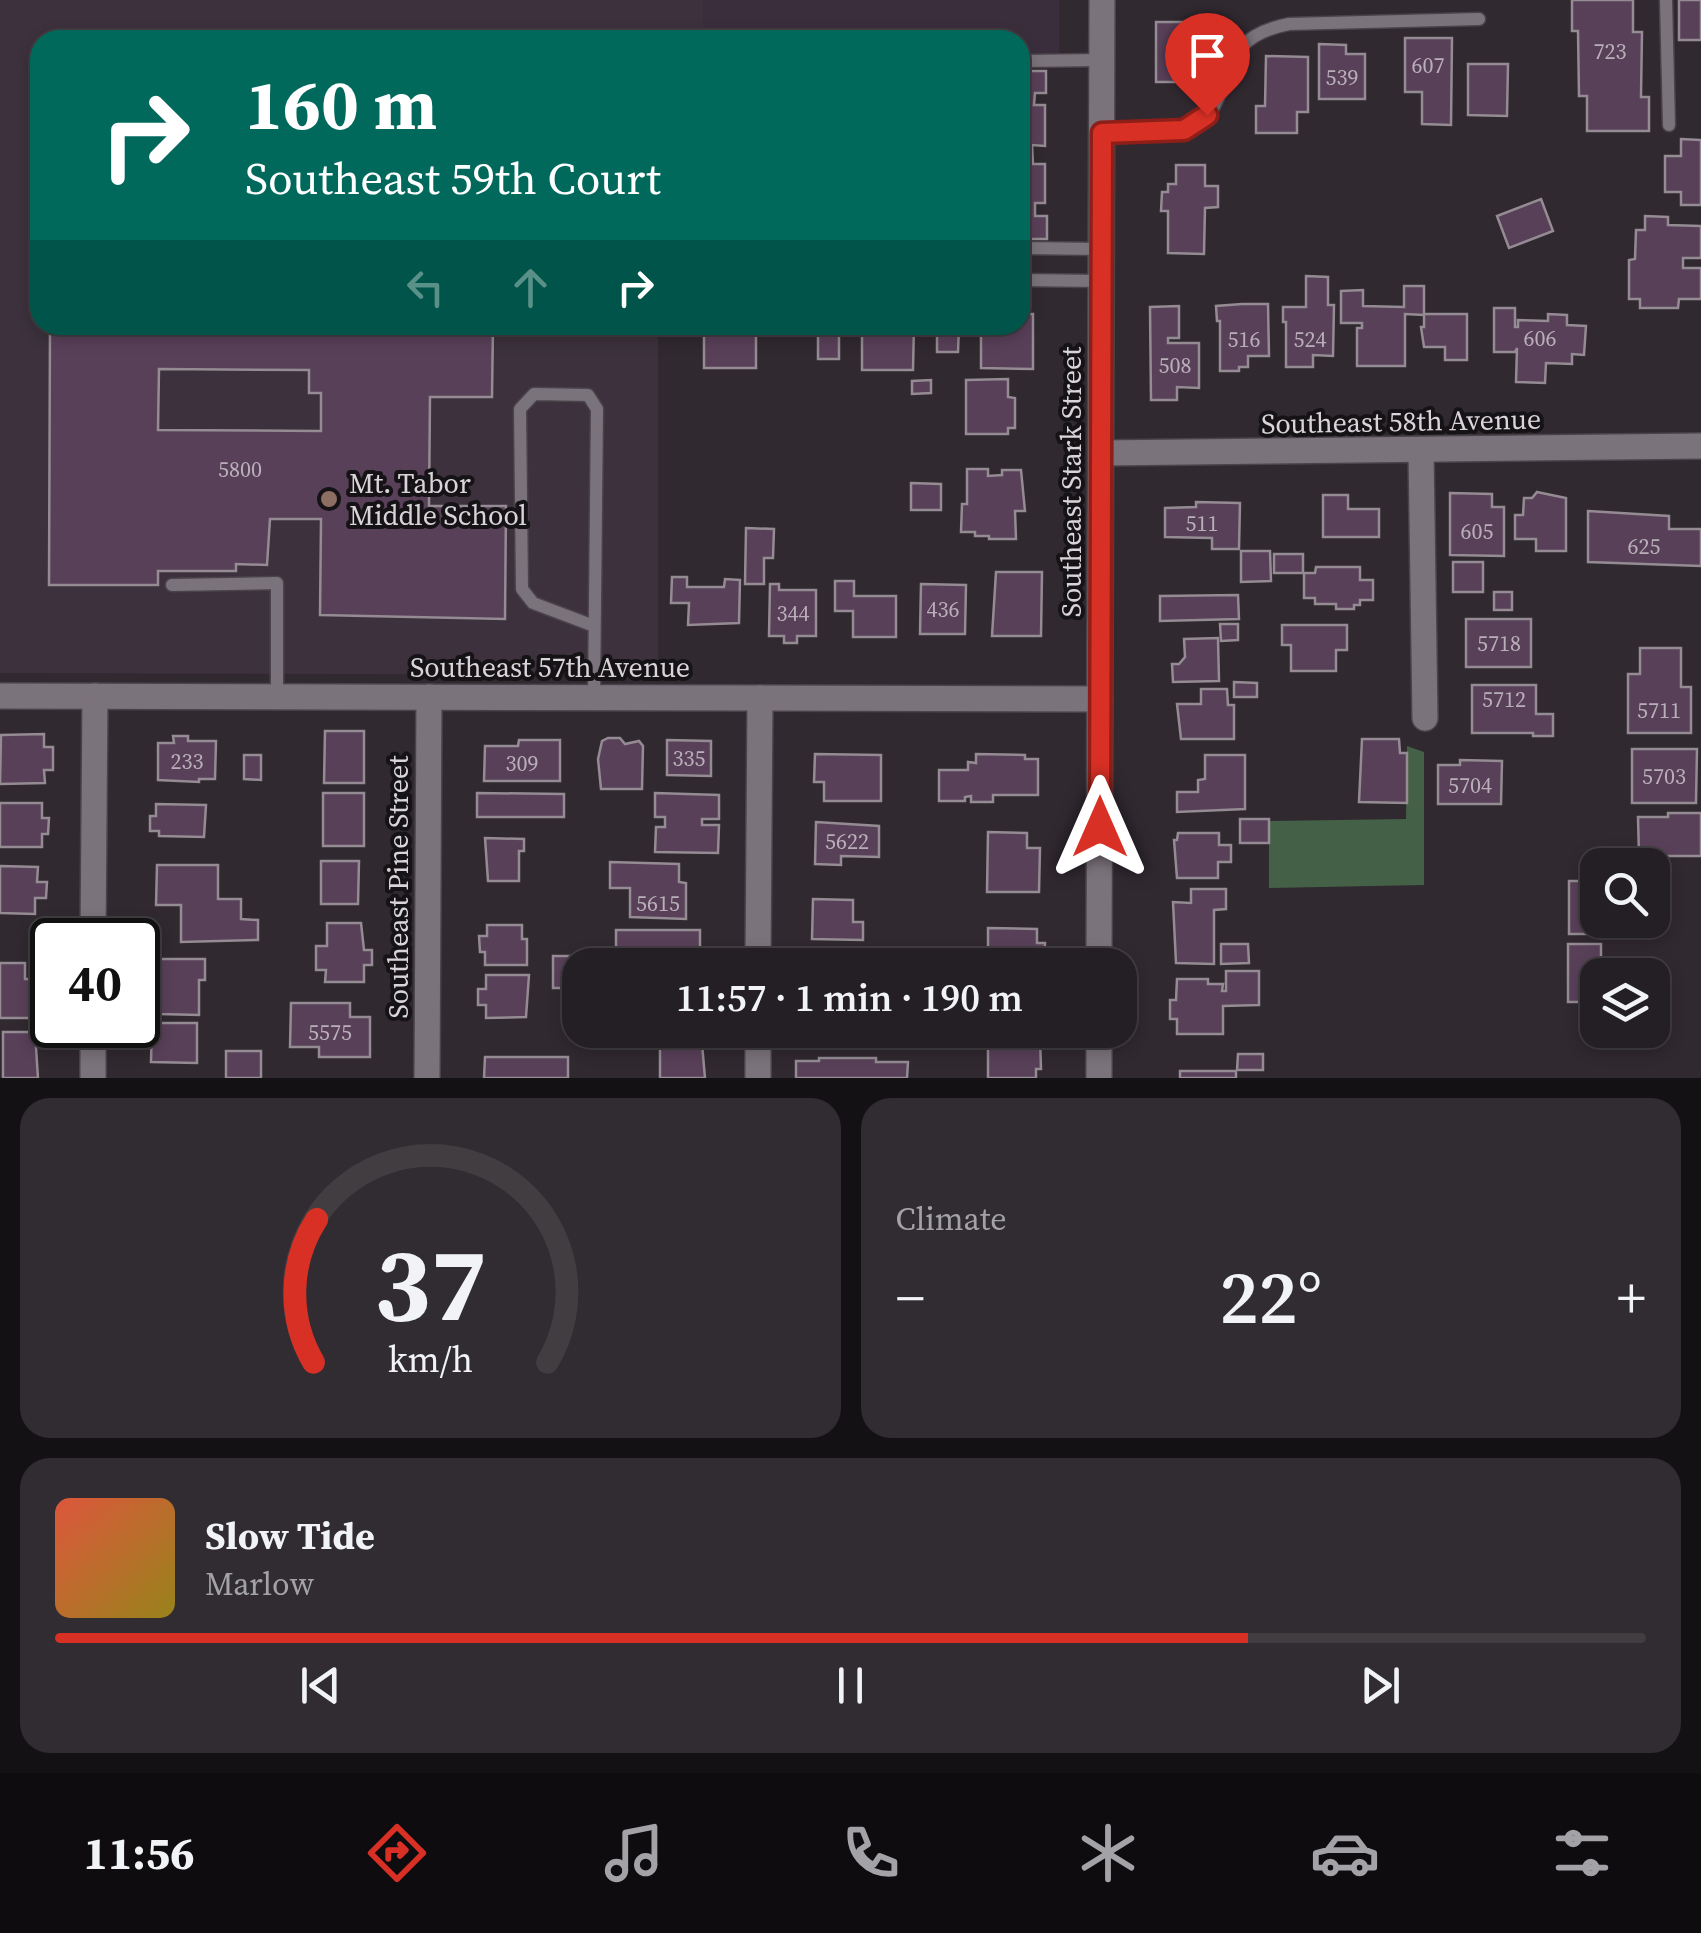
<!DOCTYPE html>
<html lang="en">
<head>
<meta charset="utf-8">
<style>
	body { margin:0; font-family:"Source Serif 4",serif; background:#302c31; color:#f1f3f6; height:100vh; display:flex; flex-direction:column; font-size:38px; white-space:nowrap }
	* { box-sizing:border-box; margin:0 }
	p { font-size:32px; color:#a3a2a6 }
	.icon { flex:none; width:55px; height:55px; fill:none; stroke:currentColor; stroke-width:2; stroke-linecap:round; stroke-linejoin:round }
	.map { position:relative; height:1078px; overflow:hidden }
	.sheet { display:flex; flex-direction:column; gap:20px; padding:20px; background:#141114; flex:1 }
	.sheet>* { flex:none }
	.banner { position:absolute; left:30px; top:30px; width:1000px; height:305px; border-radius:30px; box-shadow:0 5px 15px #0003,0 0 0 2px #413d41; background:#00695c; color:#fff; overflow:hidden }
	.buttons { position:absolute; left:1580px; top:848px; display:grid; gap:20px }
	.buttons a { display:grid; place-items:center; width:90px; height:90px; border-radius:20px; background:#241f24; box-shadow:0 5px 15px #0003,0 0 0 2px #413d41; font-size:50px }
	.speed { position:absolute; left:30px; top:918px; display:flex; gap:20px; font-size:50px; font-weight:700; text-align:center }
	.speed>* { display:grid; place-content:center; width:130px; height:130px; border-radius:50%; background:#241f24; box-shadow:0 5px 15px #0003,0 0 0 2px #413d41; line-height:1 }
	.speed .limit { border:5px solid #111; border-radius:15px; background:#fff; color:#111 }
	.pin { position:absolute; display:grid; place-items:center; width:85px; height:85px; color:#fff; margin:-102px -42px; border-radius:50% 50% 50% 0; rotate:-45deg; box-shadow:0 0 10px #0007 }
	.pin .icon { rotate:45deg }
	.me { position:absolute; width:110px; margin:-55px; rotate:0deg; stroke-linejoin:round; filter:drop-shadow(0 0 8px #0008) }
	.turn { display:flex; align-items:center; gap:35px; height:210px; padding:0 50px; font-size:45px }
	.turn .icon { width:130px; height:130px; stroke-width:2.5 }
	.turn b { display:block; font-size:70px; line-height:85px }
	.lanes { display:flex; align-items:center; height:95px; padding:0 50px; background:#0003; justify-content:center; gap:50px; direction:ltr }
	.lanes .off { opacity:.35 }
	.big { font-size:75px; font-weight:600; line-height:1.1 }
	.sheet .card { flex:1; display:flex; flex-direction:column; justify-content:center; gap:15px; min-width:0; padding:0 35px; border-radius:30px; background:#302c31 }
	.sheet .dial { align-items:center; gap:0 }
	.dial svg { height:260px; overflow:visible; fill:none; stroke:#413d41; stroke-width:7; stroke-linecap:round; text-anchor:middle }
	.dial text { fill:#f1f3f6; stroke:none }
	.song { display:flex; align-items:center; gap:30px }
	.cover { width:120px; height:120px; border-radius:15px; background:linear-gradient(135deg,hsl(10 70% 55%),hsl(50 70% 35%)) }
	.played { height:10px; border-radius:5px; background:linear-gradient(90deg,#d93025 75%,#413d41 75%) }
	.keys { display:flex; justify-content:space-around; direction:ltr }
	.heat { display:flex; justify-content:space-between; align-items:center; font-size:55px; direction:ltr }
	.sheet .tiles { flex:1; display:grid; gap:20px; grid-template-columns:1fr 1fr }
	.card:last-child { grid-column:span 2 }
	.trip { position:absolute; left:562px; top:948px; width:575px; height:100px; border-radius:30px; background:#241f24; box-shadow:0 5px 15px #0003,0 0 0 2px #413d41; font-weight:600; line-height:100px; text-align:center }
	.tab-bar { display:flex; height:160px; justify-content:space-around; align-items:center; background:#0e0c0e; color:#a3a2a6 }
	.tab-bar .icon { width:70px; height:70px }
	.tab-bar .current { color:#d93025 }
	.tab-bar b { font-size:45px; color:#f1f3f6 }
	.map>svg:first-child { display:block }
	.built { fill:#3c313c }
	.industrial { fill:#3a2e3d }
	.forest { fill:#446046 }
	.building { fill:#594059; stroke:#948b93; stroke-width:2.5; fill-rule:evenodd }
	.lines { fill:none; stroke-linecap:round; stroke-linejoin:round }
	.service-casing { stroke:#4a444a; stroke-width:15 }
	.minor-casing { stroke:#4a444a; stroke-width:28 }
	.tertiary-casing { stroke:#4a444a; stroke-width:28 }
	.service { stroke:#7b737b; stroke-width:12 }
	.minor { stroke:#7b737b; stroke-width:25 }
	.tertiary { stroke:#7b737b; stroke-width:25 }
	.route-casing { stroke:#8d1f18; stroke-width:25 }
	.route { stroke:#d93025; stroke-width:18 }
	.education-dot { fill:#8d6e63; stroke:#161316; stroke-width:4 }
	.labels { text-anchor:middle; stroke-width:8; stroke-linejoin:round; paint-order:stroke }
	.number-label { font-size:22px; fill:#b9afb9 }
	.street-label { font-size:28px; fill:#d9d4d9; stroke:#161316 }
	.poi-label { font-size:28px; fill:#d9d4d9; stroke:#161316; text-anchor:start }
</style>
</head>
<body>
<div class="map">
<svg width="1701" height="1078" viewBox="0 0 1701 1078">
	<rect width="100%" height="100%" fill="#302930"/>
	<path class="built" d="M0 0H703V40H40V325H658V675L0 673Z"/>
	<path class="industrial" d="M703 0H1059V54H1020V40H703Z"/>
	<path class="forest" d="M1407 746 1424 752V885L1269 888V821L1406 819Z"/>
	<g class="building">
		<path d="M1572 0H1633V32H1642L1641 97H1649V131H1587V96H1579L1578 31H1572Z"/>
		<rect x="1679" y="0" width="22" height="40"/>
		<path d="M1156 22H1211L1210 49H1200V82H1156Z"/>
		<path d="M1405 38H1452L1451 125 1422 124V92H1405Z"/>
		<path d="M1319 44 1346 45V54H1365V99H1319Z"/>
		<path d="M1266 56 1308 57V112H1297V133H1256V106H1265Z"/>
		<path d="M1468 64H1508L1507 116 1468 115Z"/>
		<path d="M1020 71H1046V93H1035L1034 105H1045V146L1032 145 1033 164H1045V203H1035V216H1047V239H1020Z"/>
		<path d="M1681 139 1701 140V205H1681V192H1665V156H1681Z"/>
		<path d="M1176 165H1205V186H1218V207L1205 208 1204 254 1168 253V211H1161L1162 192H1168V184H1176Z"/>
		<path d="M1541 199 1553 231 1509 248 1497 216Z"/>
		<path d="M1645 216 1668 217V225L1701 226V258H1683V268H1701V299H1679L1678 308H1640V299H1629V260L1635 259 1636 230H1645Z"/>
		<path d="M1306 276 1328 277V305H1334L1333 356 1313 355V367H1286V322H1283V307H1306Z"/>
		<path d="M1404 286H1424V314H1467V360H1445V347H1424L1421 327H1424V315L1405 314V366H1357V328H1362V323H1341V291L1363 290V306L1404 307Z"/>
		<path d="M1242 304H1268L1269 356H1248V367H1239V371H1220V321H1217L1216 306Z"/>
		<path d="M1179 306V338H1168V343H1199V388L1177 387V400H1151L1150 307Z"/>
		<path d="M1494 308H1515V327H1518V320L1548 321V314L1567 315V325L1586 326 1584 355 1572 354V364L1546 363 1545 383 1516 382 1517 348 1515 352H1494Z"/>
		<path d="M1020 314H1033V369L981 368V325H1020Z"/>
		<path d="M50 325H493L492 397H430L429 506H506L505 619 320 615 321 519H270L267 565 236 564V571H158V585H49ZM159 369 309 370V393H321V431L158 430Z"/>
		<rect x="704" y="325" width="52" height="43"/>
		<rect x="818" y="325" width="21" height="34"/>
		<path d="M862 325H914L913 370H862Z"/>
		<path d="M937 325H959L958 352H937Z"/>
		<path d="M1008 379V397L1015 398V428H1008V434H966V380Z"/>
		<path d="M931 380V393L912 394V381Z"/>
		<path d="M967 469H988V476L1002 475V470H1021L1025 511H1015L1016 539H989V536H975V532H961L962 504H967Z"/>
		<path d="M911 483 941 484V510H911Z"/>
		<path d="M1537 492 1566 498V551H1536V539H1515V515H1523L1524 498H1532Z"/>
		<path d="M1450 493 1492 494V507H1504V556L1450 555Z"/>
		<path d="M1323 495H1348V509H1379V537H1323Z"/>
		<path d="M1196 502 1240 503 1239 549H1212V538L1165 537V508L1196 507Z"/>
		<path d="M1588 511 1669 516V529H1701V566L1588 562Z"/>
		<path d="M746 528 774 529 773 558H764V584H745Z"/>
		<path d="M1241 551H1270L1271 581 1241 582Z"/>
		<rect x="1274" y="554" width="29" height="19"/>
		<rect x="1453" y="562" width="30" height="30"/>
		<path d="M1316 567H1360V580H1373V600H1360V605H1354V609H1336V604H1315V598H1304V573H1315Z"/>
		<path d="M996 572H1042L1041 636H992Z"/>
		<path d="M672 577H687V587H724L725 579 740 580 739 623 688 625 689 603H671Z"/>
		<path d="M835 581H854V596H896V637H853V611H835Z"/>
		<path d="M770 584H779V590H816V636H797V643H784V636H769Z"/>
		<path d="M921 584 966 585 965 634H920Z"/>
		<rect x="1494" y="592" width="18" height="18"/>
		<path d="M1238 595 1239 619 1160 621V596Z"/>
		<rect x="1466" y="619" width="65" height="48"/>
		<path d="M1220 624H1238V640L1221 641Z"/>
		<path d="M1282 625H1347V650H1336V671H1291V645H1282Z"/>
		<path d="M1218 638 1219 681 1173 682 1172 664H1179L1185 657 1184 639Z"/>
		<path d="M1640 648H1681V687H1691V733H1628V674H1640Z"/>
		<path d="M1234 682 1257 683V697H1234Z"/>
		<path d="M1472 685H1536V714H1553V736H1533V733H1472Z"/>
		<path d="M1201 689H1227L1228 705H1234V739H1181L1177 704H1201Z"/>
		<path d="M325 731H364V783H324Z"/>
		<path d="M44 734V747H53V770H44L45 783 0 784 1 735Z"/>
		<path d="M173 736H188V741H216L215 779H199V782L158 780V743H174Z"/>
		<path d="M608 738H620L625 744 639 741 643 746 642 789H601L598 759 602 741Z"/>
		<path d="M1362 739H1399L1400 753H1407V803L1359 802Z"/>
		<path d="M519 740H560V781H484L485 746H518Z"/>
		<path d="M667 740 711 741V776L667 775Z"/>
		<path d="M1632 749H1697L1696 803H1632Z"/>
		<path d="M815 754 881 755V801H824V782H814Z"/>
		<path d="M976 754 1025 755V759H1038V795H993V802H971V796L965 797V801H939V770H968V762L976 763Z"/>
		<path d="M244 755H261V780L244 779Z"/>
		<path d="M1205 755H1245V809L1177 812V792H1198V780L1205 779Z"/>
		<path d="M1460 760 1502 761 1501 804H1438V765H1460Z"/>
		<rect x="323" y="793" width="41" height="53"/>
		<path d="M477 793 564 794V817H477Z"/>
		<path d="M655 793 719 795V819H702V825H719L718 853 655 852 656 827H665V817H655Z"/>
		<path d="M0 803H42V818H49L48 834H42V847H0Z"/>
		<path d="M156 804 206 805 204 837 159 836V831H150V816H156Z"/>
		<path d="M1668 813H1701V856H1639L1638 817H1668Z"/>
		<rect x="1240" y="819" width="29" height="24"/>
		<path d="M816 822 879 826V857L841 856V865L815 864Z"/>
		<path d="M988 832 1027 833V848H1040L1039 892H987Z"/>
		<path d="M1178 833H1219V845H1231V862H1218V878H1177L1174 840H1177Z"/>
		<path d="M485 838 524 839V851H519V881H488Z"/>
		<path d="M321 861H359L358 904H321Z"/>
		<path d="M610 862 679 864V882L686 883V919L630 917V888H610Z"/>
		<path d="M157 865H218V899H241V919L258 920V940L181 942V905H156Z"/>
		<path d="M0 866 38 867 37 882H47L46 898H35V914L0 913Z"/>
		<path d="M1569 881H1598V920H1616V934H1569Z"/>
		<path d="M1191 889H1226V909L1214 910V964L1176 963 1173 902 1191 903Z"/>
		<path d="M813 899 853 900V922H863V940L812 939Z"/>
		<path d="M327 923H361L364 950H372V965H364V982H325L326 970H316V946H327Z"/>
		<path d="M487 925H522V939H527V965H485V952H480L479 936H487Z"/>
		<path d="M988 928 1037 929V943H1045L1044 965H984V962H988Z"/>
		<rect x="616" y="930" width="84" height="25"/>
		<path d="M1221 944H1248L1249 963 1221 964Z"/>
		<path d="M1568 944H1601V958H1652V975H1598V1002H1568Z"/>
		<path d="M853 950H886V965H810V955H853Z"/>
		<path d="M553 956H582L580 988H553Z"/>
		<path d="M149 959H205V980H199V1015L159 1014 160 987H149Z"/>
		<path d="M0 963H25V979H44L40 1018H0Z"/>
		<path d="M1226 971H1259V1005L1223 1006V1034H1177V1019H1170V1000H1176L1177 979H1208V984H1223L1222 991H1226Z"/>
		<path d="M486 975H529L526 1017 486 1018V1005H478V989H486Z"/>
		<path d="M291 1003H350V1017H370V1057H319V1047H290Z"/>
		<path d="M152 1023H197V1063L151 1062Z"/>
		<rect x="634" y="1030" width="22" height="9"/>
		<path d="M827 1030H869V1041L827 1040Z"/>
		<rect x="952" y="1030" width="30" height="9"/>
		<path d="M998 1030H1036V1038H1040L1041 1069H1036V1078H988V1034L998 1033Z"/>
		<path d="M3 1032H35L38 1078H3Z"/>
		<path d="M660 1032H701L705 1078H660Z"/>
		<rect x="226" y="1051" width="35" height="27"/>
		<path d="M1238 1054H1263V1070H1237Z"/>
		<path d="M485 1057H568V1078H484Z"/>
		<path d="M819 1058H876V1062H908L907 1078H796V1061H819Z"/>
		<rect x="1180" y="1071" width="56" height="7"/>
	</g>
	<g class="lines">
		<g class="service-casing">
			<g id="service">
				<path d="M1666 0 1669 125"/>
				<path d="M1020 61 1102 60"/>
				<path d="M1102 133C1128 133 1162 137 1187 128 1244 107 1201 41 1289 24L1479 19"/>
				<path d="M1020 248 1102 249"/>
				<path d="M1020 280 1101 281"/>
				<path d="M172 585 277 583V697"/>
				<path d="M594 626 533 603 522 589 520 409 534 394 588 395 597 409 594 697"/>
			</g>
		</g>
		<g class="minor-casing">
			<g id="minor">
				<path d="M1421 451 1425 718"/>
				<path d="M1101 453 1701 446"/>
				<path d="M0 696 1100 699"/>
				<path d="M93 940 95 696"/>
				<path d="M758 965 760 698"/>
				<path d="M93 1078V1025"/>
				<path d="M427 1078 429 697"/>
				<path d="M758 1078V1030"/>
			</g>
		</g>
		<g class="tertiary-casing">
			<g id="tertiary">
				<path d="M1099 965 1102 0"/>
				<path d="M1099 1078V1030"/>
			</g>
		</g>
		<use href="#service" class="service"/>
		<use href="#minor" class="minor"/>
		<use href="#tertiary" class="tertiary"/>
	</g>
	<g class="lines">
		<g class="route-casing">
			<path id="route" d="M1100 827 1102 133 1184 130 1207 115"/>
		</g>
		<use href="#route" class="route"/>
	</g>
	<circle class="education-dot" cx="329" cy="499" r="10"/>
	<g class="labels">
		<g class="number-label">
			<text x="1610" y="59">723</text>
			<text x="1428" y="73">607</text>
			<text x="1342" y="85">539</text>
			<text x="1540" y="346">606</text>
			<text x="1244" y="347">516</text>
			<text x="1310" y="347">524</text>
			<text x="1175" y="373">508</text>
			<text x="240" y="477">5800</text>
			<text x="1202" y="531">511</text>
			<text x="1477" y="539">605</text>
			<text x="1644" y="554">625</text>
			<text x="943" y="617">436</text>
			<text x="793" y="621">344</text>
			<text x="1499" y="651">5718</text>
			<text x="1504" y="707">5712</text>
			<text x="1659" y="718">5711</text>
			<text x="689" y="766">335</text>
			<text x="187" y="769">233</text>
			<text x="522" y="771">309</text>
			<text x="1664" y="784">5703</text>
			<text x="1470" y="793">5704</text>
			<text x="847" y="849">5622</text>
			<text x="658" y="911">5615</text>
			<text x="330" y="1040">5575</text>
		</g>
		<g class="street-label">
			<text transform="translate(1401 421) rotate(-1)" y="10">Southeast 58th Avenue</text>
			<text transform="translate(1071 482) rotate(-90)" y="10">Southeast Stark Street</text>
			<text x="550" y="677">Southeast 57th Avenue</text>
			<text transform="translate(398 887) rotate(-90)" y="10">Southeast Pine Street</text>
		</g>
		<g class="poi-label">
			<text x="349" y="493">Mt. Tabor<tspan x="349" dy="32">Middle School</tspan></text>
		</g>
	</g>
</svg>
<div class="buttons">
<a><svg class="icon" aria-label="search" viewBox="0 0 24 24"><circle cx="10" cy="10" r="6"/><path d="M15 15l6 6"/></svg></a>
<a><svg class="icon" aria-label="layers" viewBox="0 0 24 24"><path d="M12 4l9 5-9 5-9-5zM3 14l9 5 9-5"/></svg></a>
</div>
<div class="speed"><div class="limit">40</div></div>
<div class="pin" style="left:1207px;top:115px;background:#d93025"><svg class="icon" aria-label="arrive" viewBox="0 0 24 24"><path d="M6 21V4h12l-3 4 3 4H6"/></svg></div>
<svg class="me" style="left:1100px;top:827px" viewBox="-20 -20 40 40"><path d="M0-17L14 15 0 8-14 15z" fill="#d93025" stroke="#fff" stroke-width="4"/></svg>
<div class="trip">11:57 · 1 min · 190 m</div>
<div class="banner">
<div class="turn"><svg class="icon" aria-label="right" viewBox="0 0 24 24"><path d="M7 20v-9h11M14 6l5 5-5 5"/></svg><div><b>160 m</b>Southeast 59th Court</div></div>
<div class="lanes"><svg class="icon off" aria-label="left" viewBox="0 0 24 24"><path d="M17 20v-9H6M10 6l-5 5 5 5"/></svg><svg class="icon off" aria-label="ahead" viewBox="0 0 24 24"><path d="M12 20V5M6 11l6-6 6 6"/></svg><svg class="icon" aria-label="right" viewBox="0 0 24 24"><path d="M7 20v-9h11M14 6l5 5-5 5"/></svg></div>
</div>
</div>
<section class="sheet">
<div class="tiles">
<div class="card dial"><svg viewBox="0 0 100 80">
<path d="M14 69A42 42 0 1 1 86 69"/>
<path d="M14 69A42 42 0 0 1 15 25" stroke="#d93025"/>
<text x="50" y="56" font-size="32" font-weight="700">37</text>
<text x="50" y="72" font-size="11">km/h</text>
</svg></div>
<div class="card"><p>Climate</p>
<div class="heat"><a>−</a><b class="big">22°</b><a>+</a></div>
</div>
<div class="card">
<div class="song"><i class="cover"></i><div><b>Slow Tide</b><p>Marlow</p></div></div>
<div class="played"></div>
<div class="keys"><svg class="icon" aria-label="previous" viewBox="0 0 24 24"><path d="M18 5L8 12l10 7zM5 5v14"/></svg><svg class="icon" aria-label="pause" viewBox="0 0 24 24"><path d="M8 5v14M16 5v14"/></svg><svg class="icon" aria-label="next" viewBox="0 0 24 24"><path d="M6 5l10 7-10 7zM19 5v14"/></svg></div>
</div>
</div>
</section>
<nav class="tab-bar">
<b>11:56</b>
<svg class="icon current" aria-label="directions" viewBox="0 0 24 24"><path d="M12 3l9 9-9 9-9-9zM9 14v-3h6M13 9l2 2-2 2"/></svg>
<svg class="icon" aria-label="music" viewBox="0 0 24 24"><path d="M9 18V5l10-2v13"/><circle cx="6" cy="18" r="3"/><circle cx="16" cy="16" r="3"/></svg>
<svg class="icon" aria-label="phone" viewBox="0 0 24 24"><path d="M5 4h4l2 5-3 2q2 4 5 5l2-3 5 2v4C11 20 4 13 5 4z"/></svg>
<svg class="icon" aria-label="climate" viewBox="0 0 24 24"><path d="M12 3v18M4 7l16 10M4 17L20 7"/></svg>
<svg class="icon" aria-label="car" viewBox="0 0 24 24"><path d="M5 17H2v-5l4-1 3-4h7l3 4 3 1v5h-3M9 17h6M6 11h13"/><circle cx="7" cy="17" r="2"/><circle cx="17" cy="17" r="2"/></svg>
<svg class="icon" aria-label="filters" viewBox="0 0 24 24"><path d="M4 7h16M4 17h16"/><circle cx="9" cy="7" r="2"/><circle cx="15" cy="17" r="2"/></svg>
</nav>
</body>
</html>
